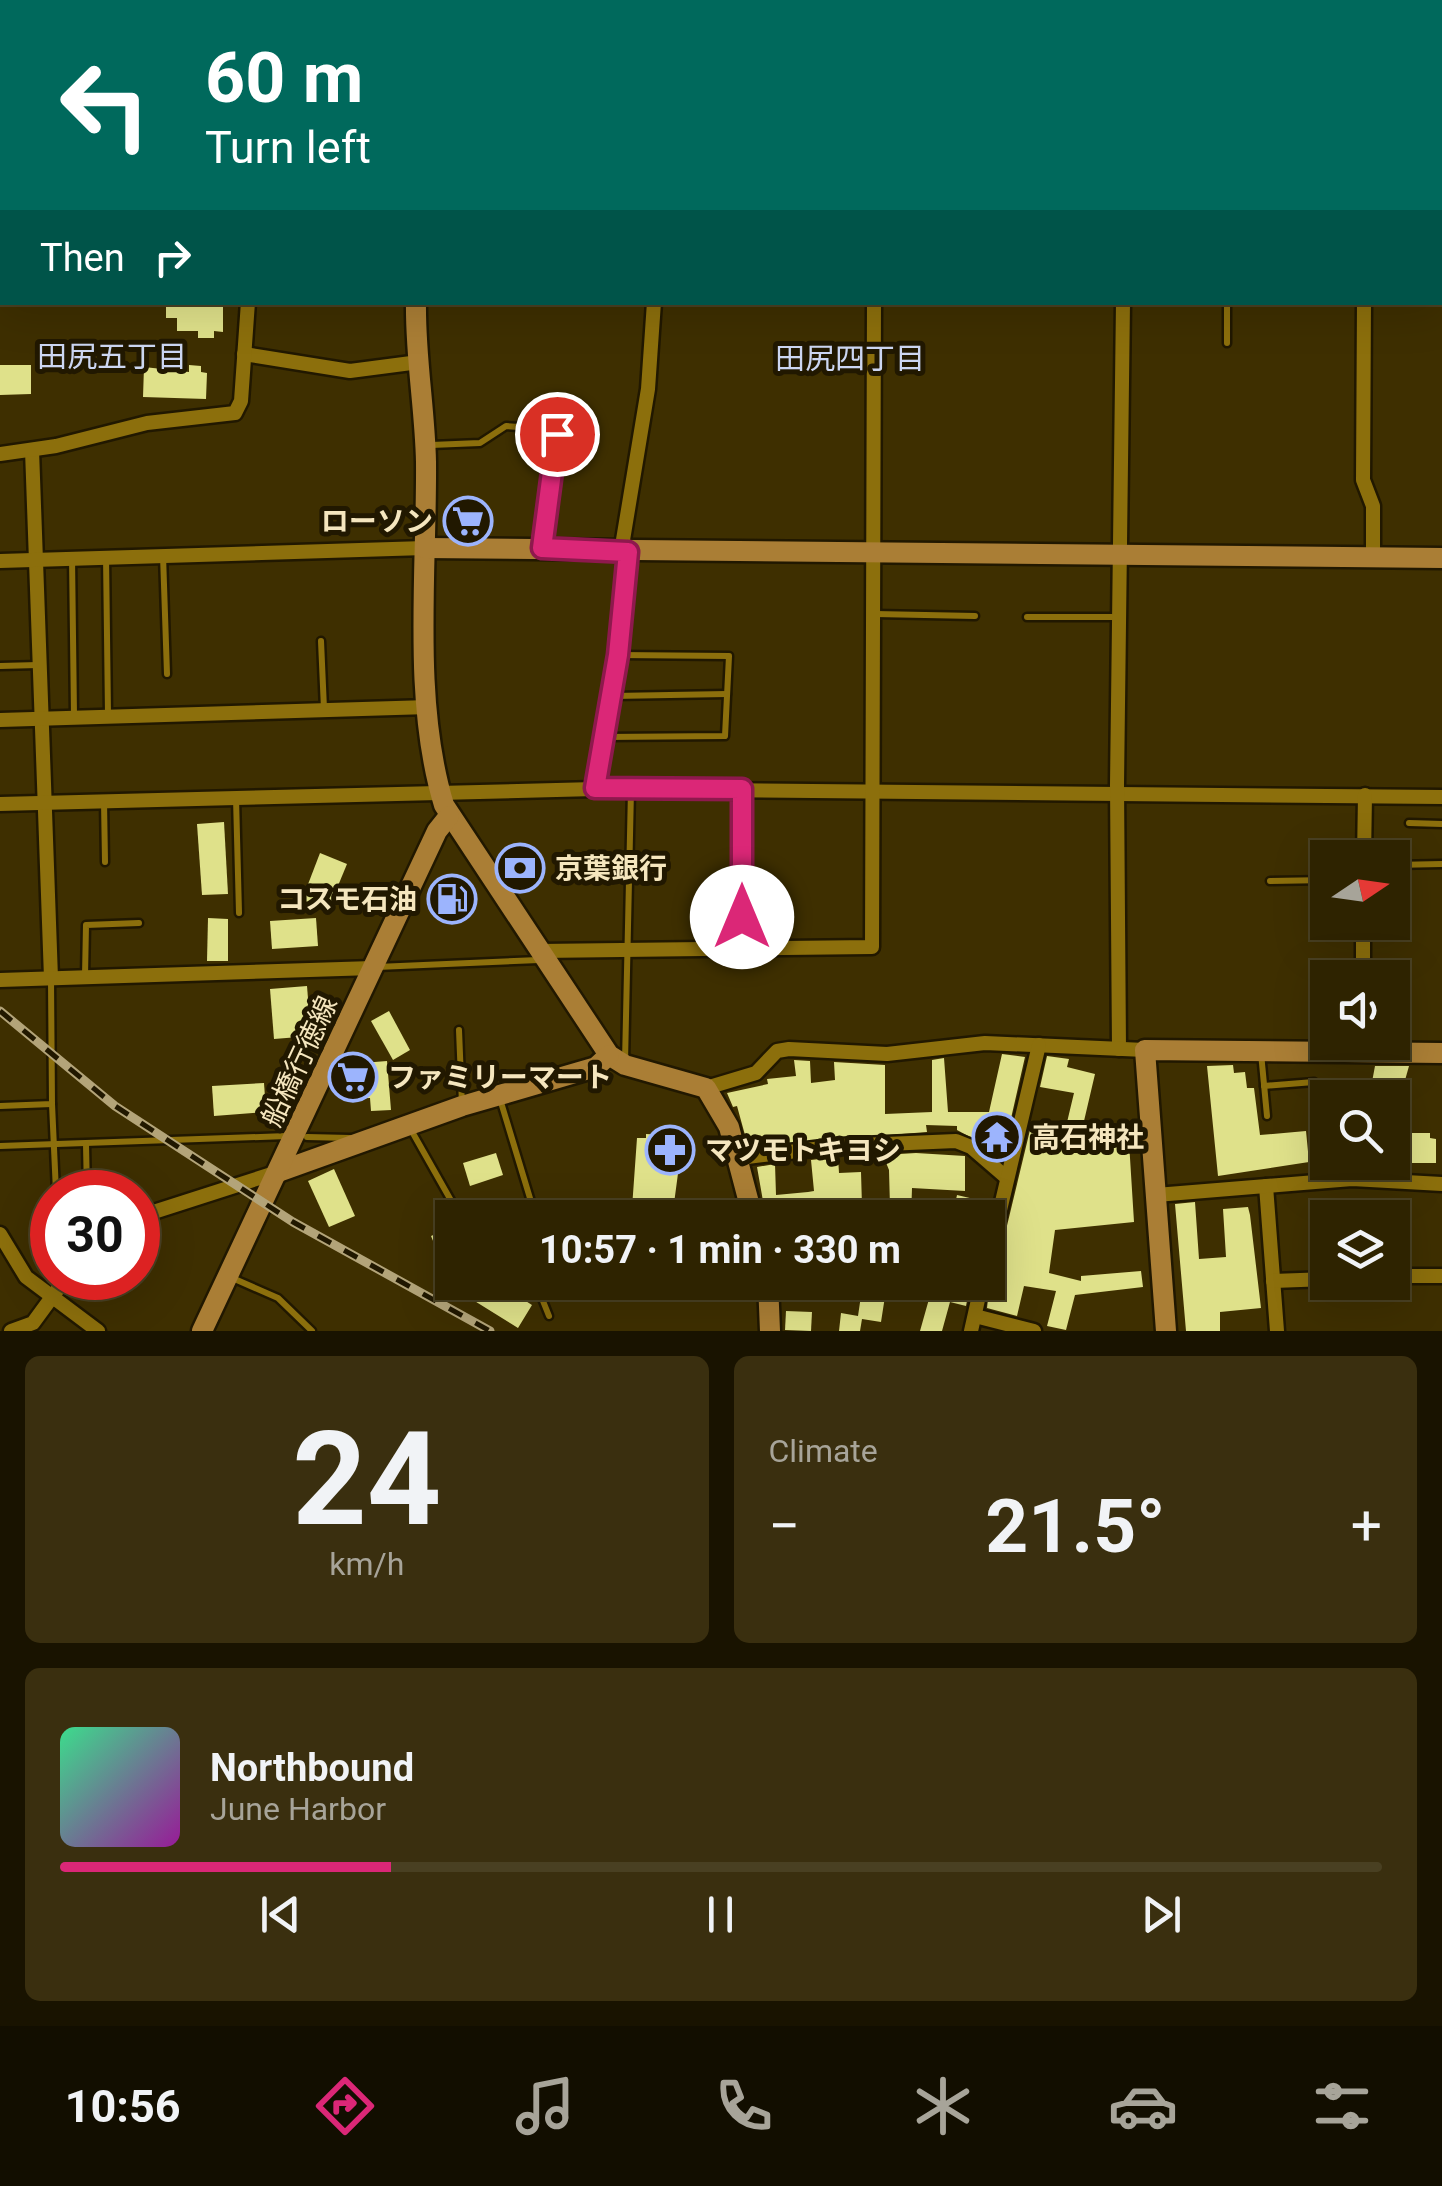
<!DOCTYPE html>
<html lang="en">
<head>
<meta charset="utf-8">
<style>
	body { margin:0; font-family:Roboto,"Noto Sans JP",sans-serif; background:#3a2f0f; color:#f1f3f6; height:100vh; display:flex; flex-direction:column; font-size:38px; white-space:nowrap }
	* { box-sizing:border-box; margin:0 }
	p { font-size:32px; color:#a7a499 }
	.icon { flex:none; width:55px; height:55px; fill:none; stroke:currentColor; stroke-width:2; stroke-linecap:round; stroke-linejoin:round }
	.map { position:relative; height:1331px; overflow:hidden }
	.drawer { display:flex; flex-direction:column; gap:25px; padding:25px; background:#191300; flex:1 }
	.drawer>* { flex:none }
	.guide { position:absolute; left:0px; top:0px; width:1442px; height:305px; box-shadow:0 10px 40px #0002,0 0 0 2px #494022; background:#00695c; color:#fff; overflow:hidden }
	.needle { width:65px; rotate:77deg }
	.tools { position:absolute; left:1310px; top:840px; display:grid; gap:20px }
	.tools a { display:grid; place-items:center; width:100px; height:100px; border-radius:0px; background:#2e2300; box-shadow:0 10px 40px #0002,0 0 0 2px #494022; font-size:50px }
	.speed { position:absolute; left:30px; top:1170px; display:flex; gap:20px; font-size:50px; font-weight:700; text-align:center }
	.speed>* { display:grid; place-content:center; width:130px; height:130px; border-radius:50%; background:#2e2300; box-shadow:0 10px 40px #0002,0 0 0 2px #494022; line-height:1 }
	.speed .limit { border:15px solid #d22; background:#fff; color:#111 }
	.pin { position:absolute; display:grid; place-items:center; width:85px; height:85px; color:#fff; margin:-42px; border:5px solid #fff; border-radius:50%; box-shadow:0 2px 10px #0007 }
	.me { position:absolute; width:110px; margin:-55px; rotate:0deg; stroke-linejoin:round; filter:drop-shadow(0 0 8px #0008) }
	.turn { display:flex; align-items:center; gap:35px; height:210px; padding:0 40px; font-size:45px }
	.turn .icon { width:130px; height:130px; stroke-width:2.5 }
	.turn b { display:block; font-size:70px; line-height:85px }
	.then { display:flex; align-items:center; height:95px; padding:0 40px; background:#0003; gap:20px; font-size:38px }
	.big { font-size:75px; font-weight:700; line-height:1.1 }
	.drawer .widget { flex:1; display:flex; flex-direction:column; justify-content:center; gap:15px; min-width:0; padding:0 35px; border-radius:15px; background:#3a2f0f }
	.drawer .dial { align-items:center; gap:0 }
	.dial b { font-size:130px; line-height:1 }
	.song { display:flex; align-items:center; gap:30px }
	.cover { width:120px; height:120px; border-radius:15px; background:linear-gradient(135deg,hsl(150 70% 55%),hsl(300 70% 35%)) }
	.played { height:10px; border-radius:5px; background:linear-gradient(90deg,#db2777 25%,#494022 25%) }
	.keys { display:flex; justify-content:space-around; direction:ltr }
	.heat { display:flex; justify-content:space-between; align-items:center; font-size:55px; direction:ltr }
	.drawer .tiles { flex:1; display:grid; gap:25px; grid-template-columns:1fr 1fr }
	.widget:last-child { grid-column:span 2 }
	.trip { position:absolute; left:435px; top:1200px; width:570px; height:100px; border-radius:0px; background:#2e2300; box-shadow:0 10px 40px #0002,0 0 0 2px #494022; font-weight:700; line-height:100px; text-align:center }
	.menu { display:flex; height:160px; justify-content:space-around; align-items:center; background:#120e00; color:#a7a499 }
	.menu .icon { width:70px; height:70px }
	.menu .on { color:#db2777 }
	.menu b { font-size:45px; color:#f1f3f6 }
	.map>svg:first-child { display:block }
	.building { fill:#dfe18a }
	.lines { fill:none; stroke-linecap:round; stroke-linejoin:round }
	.highway-tunnel { stroke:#594a1c; stroke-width:25; stroke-dasharray:25 12; stroke-linecap:butt }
	.lane-casing { stroke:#211800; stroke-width:11 }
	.street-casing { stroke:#211800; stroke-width:19 }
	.secondary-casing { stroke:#211800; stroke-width:25 }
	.highway-casing { stroke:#211800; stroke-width:30 }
	.lane { stroke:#8c6f0c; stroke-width:6 }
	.street { stroke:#8c6f0c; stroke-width:14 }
	.secondary { stroke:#aa7e35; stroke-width:20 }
	.highway { stroke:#f1a295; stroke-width:25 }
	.rail-casing { stroke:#b3a479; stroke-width:9 }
	.rail { stroke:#211800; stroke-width:5; stroke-dasharray:15; stroke-linecap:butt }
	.route-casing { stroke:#8e194d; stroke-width:25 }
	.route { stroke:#db2777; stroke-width:18 }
	.labels { text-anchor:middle; stroke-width:10; stroke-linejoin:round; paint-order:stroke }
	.poi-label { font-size:28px; font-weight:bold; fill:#f5e6be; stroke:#211800; text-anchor:start }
	.street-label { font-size:28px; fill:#f5e6be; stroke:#211800 }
	.neighbourhood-label { font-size:30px; fill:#ccd6f2; stroke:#211800 }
</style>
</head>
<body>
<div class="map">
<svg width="1442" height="1331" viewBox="0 0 1442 1331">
	<rect width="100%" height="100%" fill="#3e2f00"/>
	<g class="building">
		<path d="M166 304H223V332L214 331V338H198V331H177V318H166Z"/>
		<path d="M0 365H31V394L0 395Z"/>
		<path d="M189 365 201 366V372L207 373 206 399 143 397 144 367 189 372Z"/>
		<path d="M224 822 228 894 202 895 197 824Z"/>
		<path d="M320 853 347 864 328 910 302 900Z"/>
		<path d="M208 918 228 919V961H207Z"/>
		<path d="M316 918 318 946 272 949 270 921Z"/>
		<path d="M307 986 311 1036 274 1039 270 989Z"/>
		<path d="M389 1011 410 1050 393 1060 371 1021Z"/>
		<path d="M1002 1054 1025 1057 1004 1149 985 1145 957 1130V1126L926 1125 927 1132 748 1146 737 1106 733 1107 727 1093 768 1084 767 1079 796 1076 794 1060 810 1061 811 1083 835 1080 834 1062 885 1065V1114L932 1112V1060L944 1058 948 1112H989Z"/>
		<path d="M347 1055H362V1063L387 1061 391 1110 371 1111 370 1098 344 1099Z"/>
		<path d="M1047 1056 1069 1059 1067 1067 1095 1074 1084 1121 1128 1126 1134 1222 1055 1230 1049 1273 1081 1281V1276L1141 1271 1143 1287 1075 1295 1066 1330 1047 1326 1056 1291 1024 1286 1017 1316 987 1308 991 1271 998 1263 1030 1130 1063 1139 1074 1093 1040 1087Z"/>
		<path d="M1233 1065 1234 1073 1245 1072 1247 1088H1254L1260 1135 1306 1131 1309 1162 1218 1176 1207 1066Z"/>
		<path d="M1375 1066H1409L1400 1098H1369Z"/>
		<path d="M264 1083 266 1112 214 1116 212 1086Z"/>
		<path d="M1392 1117H1408L1409 1133H1430V1138L1436 1139V1163H1393Z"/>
		<path d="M646 1134 683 1136 673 1211 632 1208 637 1138H646Z"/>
		<path d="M496 1153 503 1175 470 1186 463 1163Z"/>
		<path d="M916 1153 965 1156V1191L912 1188 911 1218H766L757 1167 775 1164 776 1195 808 1192 814 1191 811 1160 838 1157 839 1173 861 1172 862 1206 890 1207 889 1170 883 1155Z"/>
		<path d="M334 1169 355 1216 329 1227 308 1181Z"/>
		<path d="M957 1195 991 1203 987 1218H952Z"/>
		<path d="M1195 1202 1199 1259 1226 1257 1223 1209 1248 1207 1250 1215 1261 1308 1220 1312V1331H1186L1175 1204Z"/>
		<path d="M452 1227V1282H496L532 1305 518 1328 444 1282H450L431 1236Z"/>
		<path d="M863 1282H949L969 1290 966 1306 950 1302 942 1331H920L929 1299 886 1290 881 1322 862 1319 860 1331H839L841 1313 858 1316Z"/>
		<path d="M786 1311 812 1312 811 1331 785 1330Z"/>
	</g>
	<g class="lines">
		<g class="highway-tunnel">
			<path d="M22 2 23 0"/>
			<path d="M0 44 2 39"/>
			<path d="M0 72 2 68"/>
		</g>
		<g class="lane-casing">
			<g id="lane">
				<path d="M552 0 556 2"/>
				<path d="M1227 343V302"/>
				<path d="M431 445 480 443 506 426 519 427"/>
				<path d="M542 547 557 434"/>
				<path d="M163 555 167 674"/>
				<path d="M106 556 108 714"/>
				<path d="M72 557 74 715"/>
				<path d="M875 614 975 616"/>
				<path d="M1027 617H1116"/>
				<path d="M321 641 324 709"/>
				<path d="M0 666 38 665"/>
				<path d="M613 696 727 694"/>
				<path d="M605 737 725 736 729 656 619 655"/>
				<path d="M236 798 239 913"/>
				<path d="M104 801 105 862"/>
				<path d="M1409 823 1442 824"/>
				<path d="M1393 865 1442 864"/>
				<path d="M1270 881 1328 880"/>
				<path d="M377 967 539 960"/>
				<path d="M85 976 86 925 139 923"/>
				<path d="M459 1030 462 1104"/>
				<path d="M1261 1053 1267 1116"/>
				<path d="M625 1062 631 790"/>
				<path d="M1264 1086 1314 1082"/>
				<path d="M500 1099 536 1218"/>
				<path d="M52 1104 56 1192"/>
				<path d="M0 1106 52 1104 51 980"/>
				<path d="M410 1128 453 1204"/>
				<path d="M307 1137 350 1138"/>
				<path d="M86 1145 87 1192"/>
				<path d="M0 1146 287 1136"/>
				<path d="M1313 1181 1322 1138"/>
				<path d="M230 1277 278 1298 312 1331"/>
				<path d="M546 1282 541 1296 549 1316"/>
				<path d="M771 1286 855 1289"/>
			</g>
		</g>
		<g class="street-casing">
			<g id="street">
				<path d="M85 2 86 0"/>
				<path d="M707 2V0"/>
				<path d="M876 2V0"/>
				<path d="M1124 2V0"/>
				<path d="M1440 177H1442"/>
				<path d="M0 180H2"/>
				<path d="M1364 302 1363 480 1373 506V557"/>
				<path d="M244 354 350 371 419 362"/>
				<path d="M32 450 51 978"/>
				<path d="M0 454 56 446 147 423 235 413 241 401 248 302"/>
				<path d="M621 552 648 389 654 302"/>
				<path d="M0 561 425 548"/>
				<path d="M0 720 429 707"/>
				<path d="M595 789 617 655 628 552"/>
				<path d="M0 804 595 789 1442 797"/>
				<path d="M1364 858 1365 795"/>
				<path d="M742 949V789"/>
				<path d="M540 951 872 947 874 302"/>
				<path d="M1363 978V922"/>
				<path d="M0 980 373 968"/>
				<path d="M1119 1049 1117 785 1123 302"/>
				<path d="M706 1088 756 1073 777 1051 789 1049 887 1054 985 1043 1145 1050"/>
				<path d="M739 1158 839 1146 956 1141 971 1147 1007 1178"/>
				<path d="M1266 1186 1277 1331"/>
				<path d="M1156 1195 1352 1179 1442 1184"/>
				<path d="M138 1217 278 1172"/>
				<path d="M0 1234 26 1277 98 1331"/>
				<path d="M988 1261 1039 1045"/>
				<path d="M1392 1276H1442"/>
				<path d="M1273 1281 1328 1279"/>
				<path d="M975 1316 1034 1331"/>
				<path d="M11 1331 33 1323 66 1278"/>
				<path d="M971 1331 982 1282"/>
			</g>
		</g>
		<g class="secondary-casing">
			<g id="secondary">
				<path d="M250 0V2"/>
				<path d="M420 0V2"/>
				<path d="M416 302C415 356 425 409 426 462 427 570 412 701 444 805L609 1055 625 1065 706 1088 729 1127 753 1218"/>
				<path d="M425 548 1442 558"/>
				<path d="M278 1172 462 1106 596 1067 609 1055"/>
				<path d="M768 1282 770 1331"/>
				<path d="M202 1331 437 831 449 816"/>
				<path d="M1166 1331 1145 1050 1442 1053"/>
			</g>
		</g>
		<g class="highway-casing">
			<g id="highway">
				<path d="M53 2 54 0"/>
				<path d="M0 17 2 12"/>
				<path d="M0 97 2 93"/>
			</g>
		</g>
		<use href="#lane" class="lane"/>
		<use href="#street" class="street"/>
		<use href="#secondary" class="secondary"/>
		<use href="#highway" class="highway"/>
		<g class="rail-casing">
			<path id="rail" d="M0 1011 115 1106 293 1222 490 1331"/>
		</g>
		<use href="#rail" class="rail"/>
	</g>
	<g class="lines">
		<g class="route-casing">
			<path id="route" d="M557 434 542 548 628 552 618 655 595 788 742 789V917"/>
		</g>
		<use href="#route" class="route"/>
	</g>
	<defs>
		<g id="supermarket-ring" transform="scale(2.5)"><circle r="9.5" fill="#211800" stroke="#9cb4fd" stroke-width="1.5"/><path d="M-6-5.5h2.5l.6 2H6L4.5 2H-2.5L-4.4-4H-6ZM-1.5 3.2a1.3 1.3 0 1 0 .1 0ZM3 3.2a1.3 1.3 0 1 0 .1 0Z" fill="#9cb4fd"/></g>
		<g id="bank-ring" transform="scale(2.5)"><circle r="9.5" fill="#211800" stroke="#9cb4fd" stroke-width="1.5"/><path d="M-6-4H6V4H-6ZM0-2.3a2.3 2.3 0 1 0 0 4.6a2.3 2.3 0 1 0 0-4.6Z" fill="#9cb4fd"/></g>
		<g id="fuel-ring" transform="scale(2.5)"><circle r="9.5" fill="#211800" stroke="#9cb4fd" stroke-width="1.5"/><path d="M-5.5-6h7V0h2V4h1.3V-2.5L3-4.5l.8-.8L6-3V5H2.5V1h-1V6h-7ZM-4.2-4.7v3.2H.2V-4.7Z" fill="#9cb4fd"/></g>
		<g id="temple-ring" transform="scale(2.5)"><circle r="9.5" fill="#211800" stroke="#9cb4fd" stroke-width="1.5"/><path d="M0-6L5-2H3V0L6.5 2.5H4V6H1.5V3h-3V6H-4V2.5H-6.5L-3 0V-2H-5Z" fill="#9cb4fd"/></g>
		<g id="pharmacy-ring" transform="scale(2.5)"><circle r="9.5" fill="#211800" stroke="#9cb4fd" stroke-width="1.5"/><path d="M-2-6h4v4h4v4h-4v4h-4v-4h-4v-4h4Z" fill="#9cb4fd"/></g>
	</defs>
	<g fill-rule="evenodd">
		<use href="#supermarket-ring" x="468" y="521"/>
		<use href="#bank-ring" x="520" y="868"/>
		<use href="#fuel-ring" x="452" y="899"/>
		<use href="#supermarket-ring" x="353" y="1077"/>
		<use href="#temple-ring" x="997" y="1137"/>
		<use href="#pharmacy-ring" x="670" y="1150"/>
	</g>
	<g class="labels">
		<g class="poi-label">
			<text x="433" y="531" text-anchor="end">ローソン</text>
			<text x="555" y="878">京葉銀行</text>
			<text x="417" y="909" text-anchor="end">コスモ石油</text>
			<text x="388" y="1087">ファミリーマート</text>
			<text x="1032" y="1147">高石神社</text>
			<text x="705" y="1160">マツモトキヨシ</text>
		</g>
		<g class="street-label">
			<text transform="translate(299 1061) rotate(-65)" y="10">船橋行徳線</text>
		</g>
		<g class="neighbourhood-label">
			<text x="112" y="367">田尻五丁目</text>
			<text x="850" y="369">田尻四丁目</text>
		</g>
	</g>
</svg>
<div class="tools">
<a><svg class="needle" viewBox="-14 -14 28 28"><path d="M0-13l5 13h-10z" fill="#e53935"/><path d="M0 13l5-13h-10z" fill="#a7a499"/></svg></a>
<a><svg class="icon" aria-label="sound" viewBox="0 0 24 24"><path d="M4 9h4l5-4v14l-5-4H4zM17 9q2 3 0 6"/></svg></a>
<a><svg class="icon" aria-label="search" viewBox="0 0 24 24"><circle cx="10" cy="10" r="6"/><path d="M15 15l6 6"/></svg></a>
<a><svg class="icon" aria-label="layers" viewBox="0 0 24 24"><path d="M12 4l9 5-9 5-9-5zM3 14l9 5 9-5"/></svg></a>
</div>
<div class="speed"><div class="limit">30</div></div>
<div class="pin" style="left:557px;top:434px;background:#d93025"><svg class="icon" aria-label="arrive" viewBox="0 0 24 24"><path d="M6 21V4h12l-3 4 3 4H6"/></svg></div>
<svg class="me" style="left:742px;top:917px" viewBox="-20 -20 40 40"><circle r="19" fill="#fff"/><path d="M0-13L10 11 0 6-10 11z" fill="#db2777"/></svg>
<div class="trip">10:57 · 1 min · 330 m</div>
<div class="guide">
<div class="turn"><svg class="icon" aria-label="left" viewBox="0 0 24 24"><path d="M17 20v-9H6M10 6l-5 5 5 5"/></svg><div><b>60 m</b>Turn left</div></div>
<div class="then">Then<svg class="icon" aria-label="right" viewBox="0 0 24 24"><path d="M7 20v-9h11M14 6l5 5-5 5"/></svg></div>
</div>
</div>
<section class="drawer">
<div class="tiles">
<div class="widget dial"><b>24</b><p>km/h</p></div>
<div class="widget"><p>Climate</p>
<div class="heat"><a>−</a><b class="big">21.5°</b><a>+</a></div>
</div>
<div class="widget">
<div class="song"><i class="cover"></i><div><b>Northbound</b><p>June Harbor</p></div></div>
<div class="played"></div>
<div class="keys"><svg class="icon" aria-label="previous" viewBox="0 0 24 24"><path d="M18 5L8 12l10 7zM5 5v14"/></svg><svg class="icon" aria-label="pause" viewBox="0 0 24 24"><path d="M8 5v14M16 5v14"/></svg><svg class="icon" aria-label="next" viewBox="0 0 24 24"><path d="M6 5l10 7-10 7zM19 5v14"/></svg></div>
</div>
</div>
</section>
<nav class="menu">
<b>10:56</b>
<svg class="icon on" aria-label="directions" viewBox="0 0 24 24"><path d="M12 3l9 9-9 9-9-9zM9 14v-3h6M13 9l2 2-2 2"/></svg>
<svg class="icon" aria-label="music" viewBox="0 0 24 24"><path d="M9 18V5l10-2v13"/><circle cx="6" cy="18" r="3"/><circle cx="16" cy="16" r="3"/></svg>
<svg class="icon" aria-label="phone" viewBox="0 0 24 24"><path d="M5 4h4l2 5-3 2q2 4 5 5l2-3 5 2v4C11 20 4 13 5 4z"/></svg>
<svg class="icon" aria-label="climate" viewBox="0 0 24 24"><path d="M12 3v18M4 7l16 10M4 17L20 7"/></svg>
<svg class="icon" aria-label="car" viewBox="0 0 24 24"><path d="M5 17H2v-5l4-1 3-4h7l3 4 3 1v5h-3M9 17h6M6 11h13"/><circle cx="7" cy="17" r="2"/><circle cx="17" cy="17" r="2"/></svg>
<svg class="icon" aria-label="filters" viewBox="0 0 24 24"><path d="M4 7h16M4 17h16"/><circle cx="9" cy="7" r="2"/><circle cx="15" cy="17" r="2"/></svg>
</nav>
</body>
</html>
